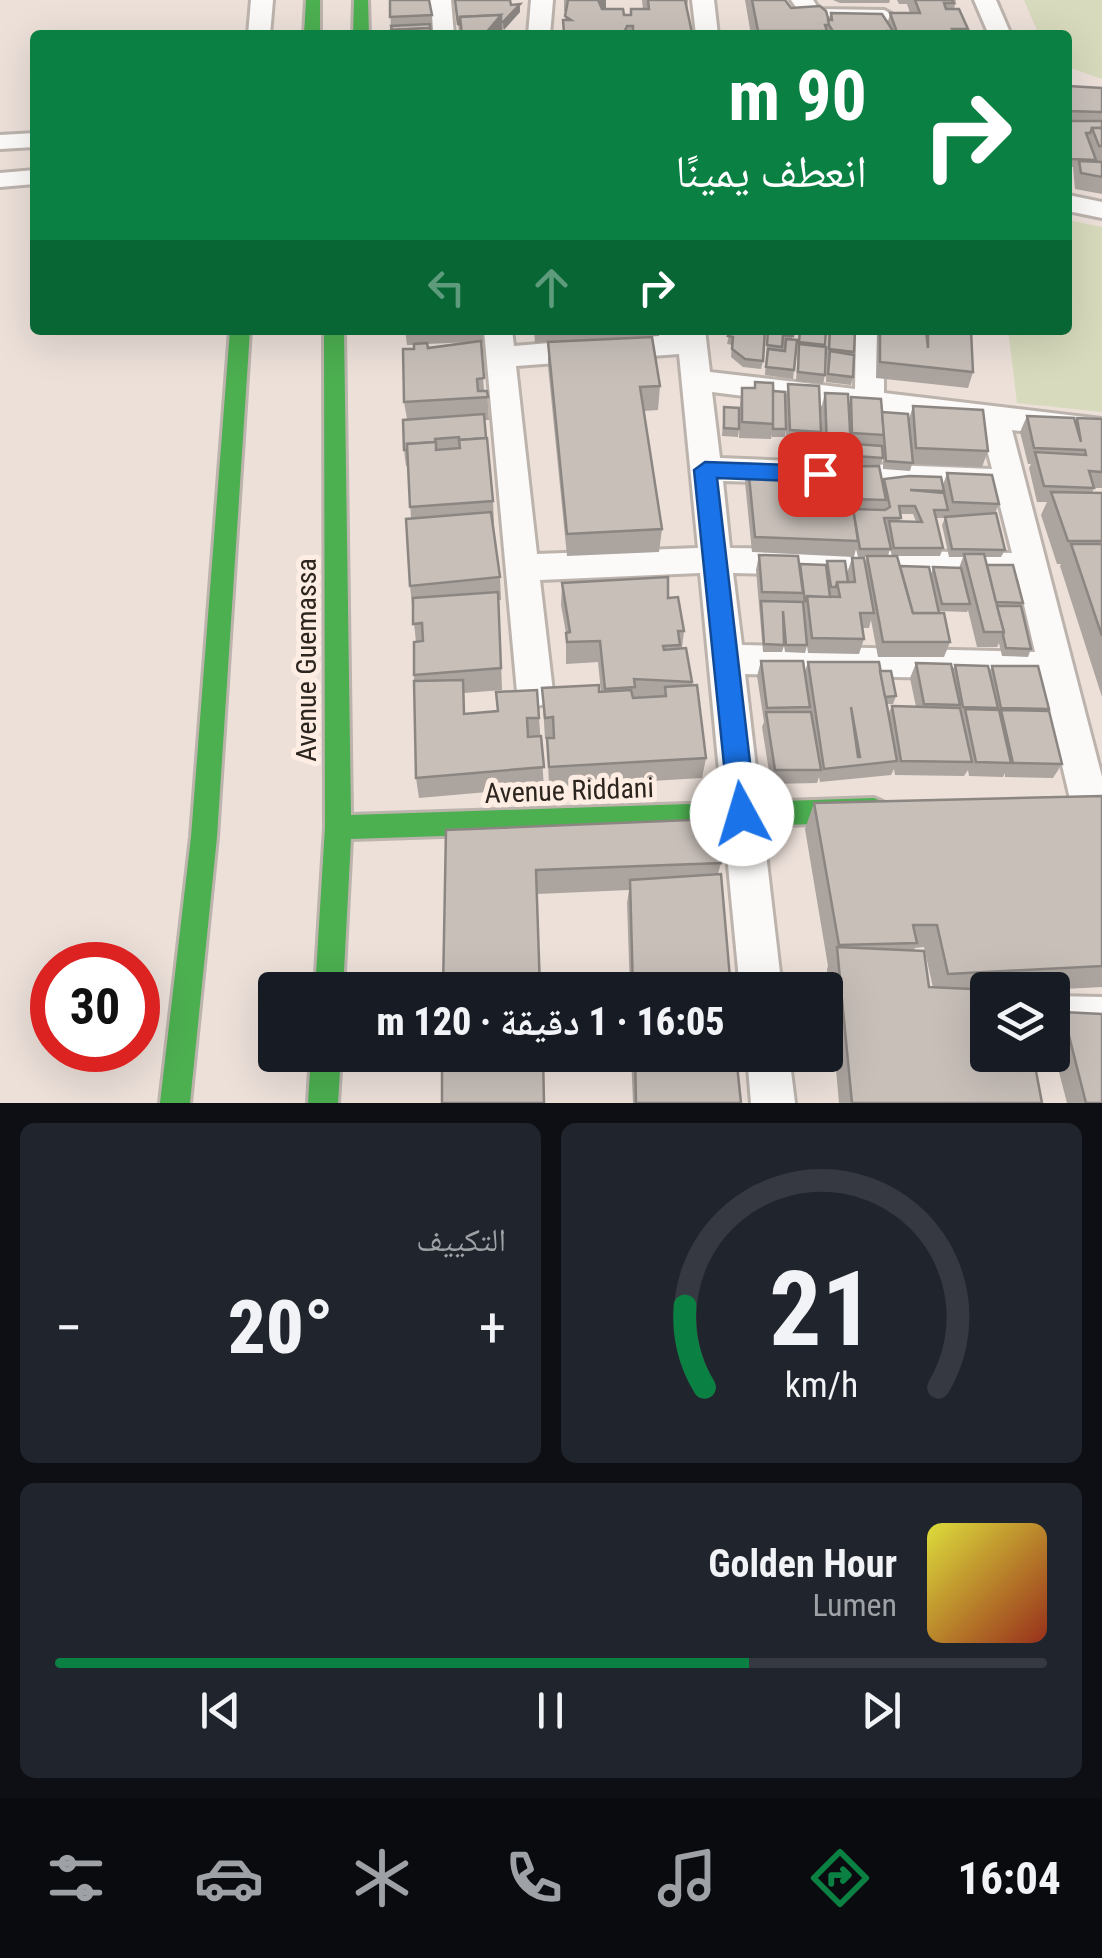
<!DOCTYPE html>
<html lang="ar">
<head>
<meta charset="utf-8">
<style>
	body { margin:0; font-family:"Roboto Condensed","Noto Naskh Arabic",sans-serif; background:#20242c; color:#f1f3f6; direction:rtl; height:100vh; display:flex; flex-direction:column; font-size:38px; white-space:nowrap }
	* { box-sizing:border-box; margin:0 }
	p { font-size:32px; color:#9ea1a6 }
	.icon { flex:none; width:55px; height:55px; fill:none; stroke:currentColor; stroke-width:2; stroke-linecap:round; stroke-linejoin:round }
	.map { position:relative; height:1103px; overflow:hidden; direction:ltr }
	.side { display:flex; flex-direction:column; gap:20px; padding:20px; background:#0d0f14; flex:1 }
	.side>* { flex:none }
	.hud { position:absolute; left:30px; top:30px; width:1042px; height:305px; border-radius:10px; box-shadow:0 10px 40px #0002; direction:rtl; background:#0b8043; color:#fff; overflow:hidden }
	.buttons { position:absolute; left:970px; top:972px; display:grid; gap:20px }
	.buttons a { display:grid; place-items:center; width:100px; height:100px; border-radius:10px; background:#171b24; box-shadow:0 10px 40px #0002; font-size:50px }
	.speed { position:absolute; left:30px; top:942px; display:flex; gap:20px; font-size:50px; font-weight:700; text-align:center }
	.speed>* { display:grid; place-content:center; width:130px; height:130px; border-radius:50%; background:#171b24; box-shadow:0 10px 40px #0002; line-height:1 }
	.speed .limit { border:15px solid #d22; background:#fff; color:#111 }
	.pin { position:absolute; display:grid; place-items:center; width:85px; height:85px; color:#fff; margin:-42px; border-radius:20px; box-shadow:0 5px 15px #0006 }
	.me { position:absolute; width:110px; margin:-55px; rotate:354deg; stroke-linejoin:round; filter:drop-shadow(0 0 8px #0008) }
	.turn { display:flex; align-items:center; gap:35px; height:210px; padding:0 40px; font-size:45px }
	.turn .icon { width:130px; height:130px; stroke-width:2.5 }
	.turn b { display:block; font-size:70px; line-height:85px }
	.lanes { display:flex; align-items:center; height:95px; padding:0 40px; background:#0003; justify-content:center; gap:50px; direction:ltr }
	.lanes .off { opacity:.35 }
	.big { font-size:75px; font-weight:800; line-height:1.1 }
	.side .widget { flex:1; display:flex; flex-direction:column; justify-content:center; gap:15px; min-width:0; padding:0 35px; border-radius:15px; background:#20242c }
	.side .dial { align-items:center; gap:0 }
	.dial svg { height:260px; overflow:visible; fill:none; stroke:#363941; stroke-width:7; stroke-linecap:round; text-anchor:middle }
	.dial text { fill:#f1f3f6; stroke:none }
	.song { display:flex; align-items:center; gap:30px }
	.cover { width:120px; height:120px; border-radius:15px; background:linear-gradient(135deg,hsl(60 70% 55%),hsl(10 70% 35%)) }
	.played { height:10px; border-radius:5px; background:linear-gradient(90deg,#0b8043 70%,#363941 70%) }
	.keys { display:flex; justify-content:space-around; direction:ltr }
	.heat { display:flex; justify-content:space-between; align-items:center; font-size:55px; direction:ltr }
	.side .tiles { flex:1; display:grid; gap:20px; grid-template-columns:1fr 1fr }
	.widget:last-child { grid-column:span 2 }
	.trip { position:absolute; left:258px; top:972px; width:585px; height:100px; border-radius:10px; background:#171b24; box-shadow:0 10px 40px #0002; font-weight:800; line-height:100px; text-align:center; direction:rtl }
	.tabs { display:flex; height:160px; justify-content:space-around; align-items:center; background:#090b0e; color:#9ea1a6 }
	.tabs .icon { width:70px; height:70px }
	.tabs .on { color:#0b8043 }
	.tabs b { font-size:45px; color:#f1f3f6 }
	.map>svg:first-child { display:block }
	.green { fill:#d7dabc }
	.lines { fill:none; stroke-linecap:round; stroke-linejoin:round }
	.street-casing { stroke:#bcb3ad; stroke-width:6 }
	.fast-casing { stroke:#bcb3ad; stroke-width:6 }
	.street { fill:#fcfaf9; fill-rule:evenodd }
	.fast { fill:#4caf50; fill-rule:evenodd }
	.wall { fill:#aca49f; fill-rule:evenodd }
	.shaded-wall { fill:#8c8682 }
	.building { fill:#c8bfb9; stroke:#8c8682; stroke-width:2.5; fill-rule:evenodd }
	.route { fill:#1a73e8; stroke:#114b97; stroke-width:2.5 }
	.labels { text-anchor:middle; stroke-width:10; stroke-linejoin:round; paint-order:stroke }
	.street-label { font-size:28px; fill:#2d2620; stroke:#feede2 }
</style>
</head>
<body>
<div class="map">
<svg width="1102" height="1103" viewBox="0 0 1102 1103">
	<rect width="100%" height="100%" fill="#ece0d9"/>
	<g class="green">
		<path d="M1024 0H1102V79L1068 67V35H1039Z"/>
		<path d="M1068 220 1102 227V412L1017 403 1008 330H1068Z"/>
	</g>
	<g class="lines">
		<g class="street-casing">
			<g id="street">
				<path d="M251 0H273L270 35H248Z"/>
				<path d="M429 0H451L454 35H432Z"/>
				<path d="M531 0H553L550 35H528Z"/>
				<path d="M692 0H714L718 35H696Z"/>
				<path d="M791 0H813L819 9 884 10 895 16 884 22 813 21 805 20Z"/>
				<path d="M974 0H996L1011 35H989Z"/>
				<path d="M35 133V147L0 149V135Z"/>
				<path d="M35 170V184L0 187V173Z"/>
				<path d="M1068 195 1102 202V218L1068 211Z"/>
				<path d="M484 330H512L514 346 705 330 710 372 855 389 856 330H884V393L1102 419V441L1012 430 1102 777V816L1090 820 1077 815 1071 803 1042 680 745 674 782 990H740L700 573 540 580 553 692 548 703 535 707 522 703 517 692ZM679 354 698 548 537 554 516 366ZM712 392 981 426 992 469 720 458ZM723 481 996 490 1012 553 730 548ZM733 573 1018 579 1035 652 742 645Z"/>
				<path d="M1052 996 1102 997V1039L1052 1038Z"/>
				<path d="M747 1055H789L795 1103H751Z"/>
			</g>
		</g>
		<g class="fast-casing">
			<g id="fast">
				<path d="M306 0H320V35H304Z"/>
				<path d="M354 0H368L369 35H353Z"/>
				<path d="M230 330H250L217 837 190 1103H160L191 837Z"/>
				<path d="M324 330H344L351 815 874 798 883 802 887 810 883 818 874 822 351 839 343 990H315L325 827Z"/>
				<path d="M311 1055H341L338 1103H308Z"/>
			</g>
		</g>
		<use href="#street" class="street"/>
		<use href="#fast" class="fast"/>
	</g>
	<g class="wall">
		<path d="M390 0 432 15 433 31 391 35Z"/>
		<path d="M455 0 511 5 520 12 498 35H461V32H459Z"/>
		<path d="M564 0H606V9L624 15H630L643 9 642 0H688L687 9 691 35H564L563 20H565L566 11H564Z"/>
		<path d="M745 0H786L791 8 828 20 831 13 888 22 890 13H910L907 4H899L897 0H956L954 9 968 29 966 35H751Z"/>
		<path d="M833 0H890L889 3H840Z"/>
		<path d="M1068 86 1102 88V194L1075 189 1073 167H1068Z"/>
		<path d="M405 330H482L483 342H481L484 391H487L489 420H485L493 501 494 524H493L500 577 501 600H499L502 690 464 693 465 714 539 718 544 787 419 798 416 778 414 675 416 642 410 586 411 519 408 466H406L404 450 407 419 404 402 414 349V345H407ZM472 342 428 348 427 344Z"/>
		<path d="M534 330H659V336L558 342 660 386 658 410 644 411 662 529 659 552 567 556 548 366V342L535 343Z"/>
		<path d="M730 330 763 361 761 369 743 367 731 357 732 345 727 344Z"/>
		<path d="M768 330H793L792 340 794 370 793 379 765 375Z"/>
		<path d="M799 330H826L825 375 823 384 796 381Z"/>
		<path d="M828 330H855L853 377 851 385 826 382Z"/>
		<path d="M877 330H971L973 372 968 388 876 378Z"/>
		<path d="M755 382 773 391 785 400 788 384 821 432 819 442 820 461 819 467 878 466 852 464 851 449 847 465 823 464 821 409 825 393 849 404 851 397 882 412 909 419 913 406 988 451 982 467 912 464 910 471 883 469V458L880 466H879L882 484 884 479 943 485 947 473 999 504 995 513 1005 550 1001 557H985L987 565 1023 603 1021 607 1031 649 1028 657 1002 656 999 643 997 647H977L968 610 967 612 939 611 950 642 944 657H878L871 620 869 628H862L864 639 859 654 808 653 807 646 805 653 785 652 784 646 782 652H763L756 570 759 555 800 566H826L827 561 847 573 852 558 865 563 867 557H858L856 549 854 557 752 552 745 482 748 466 813 479 815 469 787 467 786 430 785 437H772V434L771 439 739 438 740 404 742 388H754ZM900 514H913L916 522 900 521ZM936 518H945L942 525 949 557H963L959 568 933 567 931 575 900 566 888 556 890 549 892 556H940L943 548Z"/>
		<path d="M724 407 739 429 738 437 722 436Z"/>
		<path d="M1027 416 1075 421 1077 418 1102 419V488H1094L1092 493H1102V697L1060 566 1061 564H1057L1041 515 1047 502H1037L1029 468 1031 464H1028L1020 432Z"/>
		<path d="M562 583 668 598 684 631 682 648 692 682 706 758 702 778 549 787 547 738H551L545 739 542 688 601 692 598 662 566 664V633L561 605Z"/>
		<path d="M761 661 805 671 808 662 880 671 896 696 893 704H887L888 714 892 706 916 707 910 678 916 663 952 670 955 665 989 672 992 666 1049 709 1047 711 1062 764 1053 778 1005 777V773L1003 777 969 776 968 770 964 776 895 775 894 769 891 775 820 782 819 777 817 783 771 784 762 727 764 722 757 676Z"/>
		<path d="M1102 796V987L1044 990H988L1042 1103H839L827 969 828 966 805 829 814 803ZM924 947 933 988 929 987 913 951 915 948Z"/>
		<path d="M446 830 721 863 718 874 731 990H630L627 903 629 890 537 894Z"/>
		<path d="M1063 1012 1102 1103H1067L1052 1045V1023Z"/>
		<path d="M631 1055H736L741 1103H633Z"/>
	</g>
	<g class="shaded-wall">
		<path d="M597 0H606V11L596 13Z"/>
		<path d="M520 4V12L504 30 503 22Z"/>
		<path d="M501 15 502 30 498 35H485Z"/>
	</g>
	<g class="building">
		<path d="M390 0H429L432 15 390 17Z"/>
		<path d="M455 0H510L511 5 520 4 503 22H501V15L460 17V24H458Z"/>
		<path d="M568 0H598L602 9H623L624 15H631V9H649L648 0H685L692 33H633V26H627L624 33H564L563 20H571L565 16Z"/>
		<path d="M752 0H785L791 8 820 6 826 11 830 25H825L827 31H758Z"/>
		<path d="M915 0H952L954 3H944L946 9H959L968 29H952L955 35H898L890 13H920Z"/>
		<path d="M831 13 882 14 893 31H887L888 35H835L829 25 828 20H832Z"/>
		<path d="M501 15 485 34 462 35 460 17Z"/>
		<path d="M430 24V28L392 30 391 26Z"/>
		<path d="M430 28 431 35H391V30Z"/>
		<path d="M1068 86 1102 88V112L1068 111Z"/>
		<path d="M1068 121H1102V128H1092L1090 133H1086L1096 160 1071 159 1068 148Z"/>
		<path d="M1092 128H1102V146H1099Z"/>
		<path d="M1079 161 1102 162V177L1081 173Z"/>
		<path d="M730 330H765L763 361 745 359 732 349 733 337 728 336Z"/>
		<path d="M768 330H793V336L783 335 782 347 767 345Z"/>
		<path d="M800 330H826L825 345 799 342Z"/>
		<path d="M830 330H855L854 352 829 349Z"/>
		<path d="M880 330H926L928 348V330H971L973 372 880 362Z"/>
		<path d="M652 337 660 386 640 387 662 529 567 534 548 342Z"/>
		<path d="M786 339 797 340 794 370 766 367 768 349 785 351Z"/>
		<path d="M481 341 484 378 477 379 478 391H487L488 397 404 402 403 349H414V344L427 343 428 348Z"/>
		<path d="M799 344 826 347 825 375 798 372Z"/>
		<path d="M830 351 854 355 853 377 828 374Z"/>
		<path d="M755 382 773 383 774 424 742 422V388H755Z"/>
		<path d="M788 384 819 386 821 432 790 430Z"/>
		<path d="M773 391 785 392 786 429H773Z"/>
		<path d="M825 393 848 394 851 449 827 448Z"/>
		<path d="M851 397 881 399 884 435 852 433Z"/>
		<path d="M913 406 983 410 988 451 916 448Z"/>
		<path d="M724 407 739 408V429L724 428Z"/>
		<path d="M882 412 908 414 913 463 886 461Z"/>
		<path d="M484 414 486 438 459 440V437L435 439V442L407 444V450H404L403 420Z"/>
		<path d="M1027 416 1074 418 1081 442 1077 418 1102 419V472L1089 471 1094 488 1044 486 1035 452 1086 455 1085 450 1034 448Z"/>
		<path d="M487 438 493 501 410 507 407 444 436 442V450L460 448 459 440Z"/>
		<path d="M788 440 819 442 820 461 789 459Z"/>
		<path d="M854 444 882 446 883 458 855 456Z"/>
		<path d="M748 466H783L788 503H821L816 467 879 466 886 500 852 499 858 541 755 537Z"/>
		<path d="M947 473 992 475 999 504 953 502Z"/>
		<path d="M784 474H812L816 503H788Z"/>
		<path d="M909 476 941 477 944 491 910 490 944 493 948 510H934L943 548H894L889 521 922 522 915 506H899L901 518H884L891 549H860L853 509 885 510 890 507 884 479Z"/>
		<path d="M1051 492 1102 493V541H1068Z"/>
		<path d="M491 512 500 577 410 586 406 519Z"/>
		<path d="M996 513 1005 550 952 549 945 517Z"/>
		<path d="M1071 544H1102V636Z"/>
		<path d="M964 554H984L1004 632H984Z"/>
		<path d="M759 555 798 556 803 593 762 592Z"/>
		<path d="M867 556H897L913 613H944L950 642H883Z"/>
		<path d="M852 558H864L874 613H860L864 639 812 638 807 596 840 597 837 582H855Z"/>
		<path d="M827 561H845L848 582H837L836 587H831Z"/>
		<path d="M800 564 826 565 830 597 807 596 805 602Z"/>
		<path d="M987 565H1013L1023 603 996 602Z"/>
		<path d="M900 566 929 567 939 613H913Z"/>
		<path d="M933 567 961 568 970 604H942Z"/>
		<path d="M668 577V598L678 597 684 631H678L680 645 663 646 664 650 686 648 692 682 634 679 635 687 605 689 600 641 567 642 566 633 570 632 562 583Z"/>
		<path d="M498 592 501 668 414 675V642L423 641 422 623 413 624V598Z"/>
		<path d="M761 601 803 602 807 645H786L783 611 784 645 764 644Z"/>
		<path d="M997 606H1021L1031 649 1006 648 1003 635 1004 632Z"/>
		<path d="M761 661H803L810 707 767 708Z"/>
		<path d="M808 662H879L897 761 824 769ZM851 707 860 757H858Z"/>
		<path d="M916 663 951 664 960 705 924 704Z"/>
		<path d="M955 665 988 666 998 708 963 707Z"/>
		<path d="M992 666H1038L1049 709 1001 708Z"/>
		<path d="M880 671H891L896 696 885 697Z"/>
		<path d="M463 680 464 714 498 711 496 692 537 690 539 718H527L528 737 541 736 544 767 416 778 414 681Z"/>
		<path d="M599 685V692L631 690 633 698 666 696 665 687 697 685 706 758 549 767 547 738H554L553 717 545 718 542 688Z"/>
		<path d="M892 706 960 708 972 762 901 761Z"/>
		<path d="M965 709 999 710 1011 763 976 762Z"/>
		<path d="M1001 710 1049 711 1062 764 1013 763Z"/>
		<path d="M766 712H811L821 770H775Z"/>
		<path d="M1102 796V966L948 974 937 925H913L917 943 839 945 814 803Z"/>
		<path d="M715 819 721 863 536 870 540 990H443L446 830Z"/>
		<path d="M721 874 731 990H633L630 880Z"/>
		<path d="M837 947 924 951 929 987 992 990H988V1055H1033L1042 1103H852Z"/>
		<path d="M1063 1012 1102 1014V1103H1086Z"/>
		<path d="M442 1055H543L544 1103H442Z"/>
		<path d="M635 1055H736L741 1103H636Z"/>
	</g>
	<path class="route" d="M705 462 820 466 830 474 820 482 717 478 756 814 752 823 742 827 733 823 729 814 694 470Z"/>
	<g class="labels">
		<g class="street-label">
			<text transform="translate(306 660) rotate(-90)" y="10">Avenue Guemassa</text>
			<text transform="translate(569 790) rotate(-2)" y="10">Avenue Riddani</text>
		</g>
	</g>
</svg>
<div class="buttons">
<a><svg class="icon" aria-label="layers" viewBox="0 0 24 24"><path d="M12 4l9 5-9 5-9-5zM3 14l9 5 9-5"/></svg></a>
</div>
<div class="speed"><div class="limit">30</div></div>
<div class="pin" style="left:820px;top:474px;background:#d93025"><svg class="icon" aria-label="arrive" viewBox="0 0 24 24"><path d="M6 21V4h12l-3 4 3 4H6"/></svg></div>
<svg class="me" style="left:742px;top:814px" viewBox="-20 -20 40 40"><circle r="19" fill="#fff"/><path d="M0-13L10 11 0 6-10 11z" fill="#1a73e8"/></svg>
<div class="trip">16:05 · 1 دقيقة · 120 m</div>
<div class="hud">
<div class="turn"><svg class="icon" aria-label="right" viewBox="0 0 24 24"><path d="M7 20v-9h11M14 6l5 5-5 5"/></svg><div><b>90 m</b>انعطف يمينًا</div></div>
<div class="lanes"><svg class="icon off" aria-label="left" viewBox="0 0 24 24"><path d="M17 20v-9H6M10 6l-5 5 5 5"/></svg><svg class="icon off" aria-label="ahead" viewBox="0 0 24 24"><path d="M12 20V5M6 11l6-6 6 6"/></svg><svg class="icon" aria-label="right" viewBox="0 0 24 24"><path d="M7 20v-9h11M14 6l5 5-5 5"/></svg></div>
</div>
</div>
<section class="side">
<div class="tiles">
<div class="widget dial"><svg viewBox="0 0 100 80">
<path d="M14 69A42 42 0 1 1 86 69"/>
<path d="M14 69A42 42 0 0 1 8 44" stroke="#0b8043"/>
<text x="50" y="56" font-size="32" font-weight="700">21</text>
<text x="50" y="72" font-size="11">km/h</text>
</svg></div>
<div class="widget"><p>التكييف</p>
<div class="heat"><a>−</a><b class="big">20°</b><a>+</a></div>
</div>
<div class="widget">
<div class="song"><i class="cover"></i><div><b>Golden Hour</b><p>Lumen</p></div></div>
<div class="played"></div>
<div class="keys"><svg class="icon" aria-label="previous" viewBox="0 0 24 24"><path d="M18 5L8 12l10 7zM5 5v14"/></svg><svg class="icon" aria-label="pause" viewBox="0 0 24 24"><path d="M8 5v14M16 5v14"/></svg><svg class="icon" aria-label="next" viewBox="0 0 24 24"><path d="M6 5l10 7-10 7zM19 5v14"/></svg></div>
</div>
</div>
</section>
<nav class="tabs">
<b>16:04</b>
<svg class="icon on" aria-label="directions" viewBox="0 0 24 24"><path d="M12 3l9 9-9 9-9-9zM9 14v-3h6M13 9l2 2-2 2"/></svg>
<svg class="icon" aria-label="music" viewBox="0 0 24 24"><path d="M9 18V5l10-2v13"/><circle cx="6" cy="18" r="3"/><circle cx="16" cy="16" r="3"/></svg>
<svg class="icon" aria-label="phone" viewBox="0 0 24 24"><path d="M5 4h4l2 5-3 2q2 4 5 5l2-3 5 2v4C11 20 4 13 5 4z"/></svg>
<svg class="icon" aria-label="climate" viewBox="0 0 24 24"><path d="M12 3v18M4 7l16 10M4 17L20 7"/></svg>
<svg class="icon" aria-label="car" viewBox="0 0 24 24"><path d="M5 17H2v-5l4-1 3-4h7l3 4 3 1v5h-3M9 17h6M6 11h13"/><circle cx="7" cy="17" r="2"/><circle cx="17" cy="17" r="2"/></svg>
<svg class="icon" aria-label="filters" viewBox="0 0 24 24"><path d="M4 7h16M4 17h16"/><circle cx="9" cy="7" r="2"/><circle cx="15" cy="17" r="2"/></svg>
</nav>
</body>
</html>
